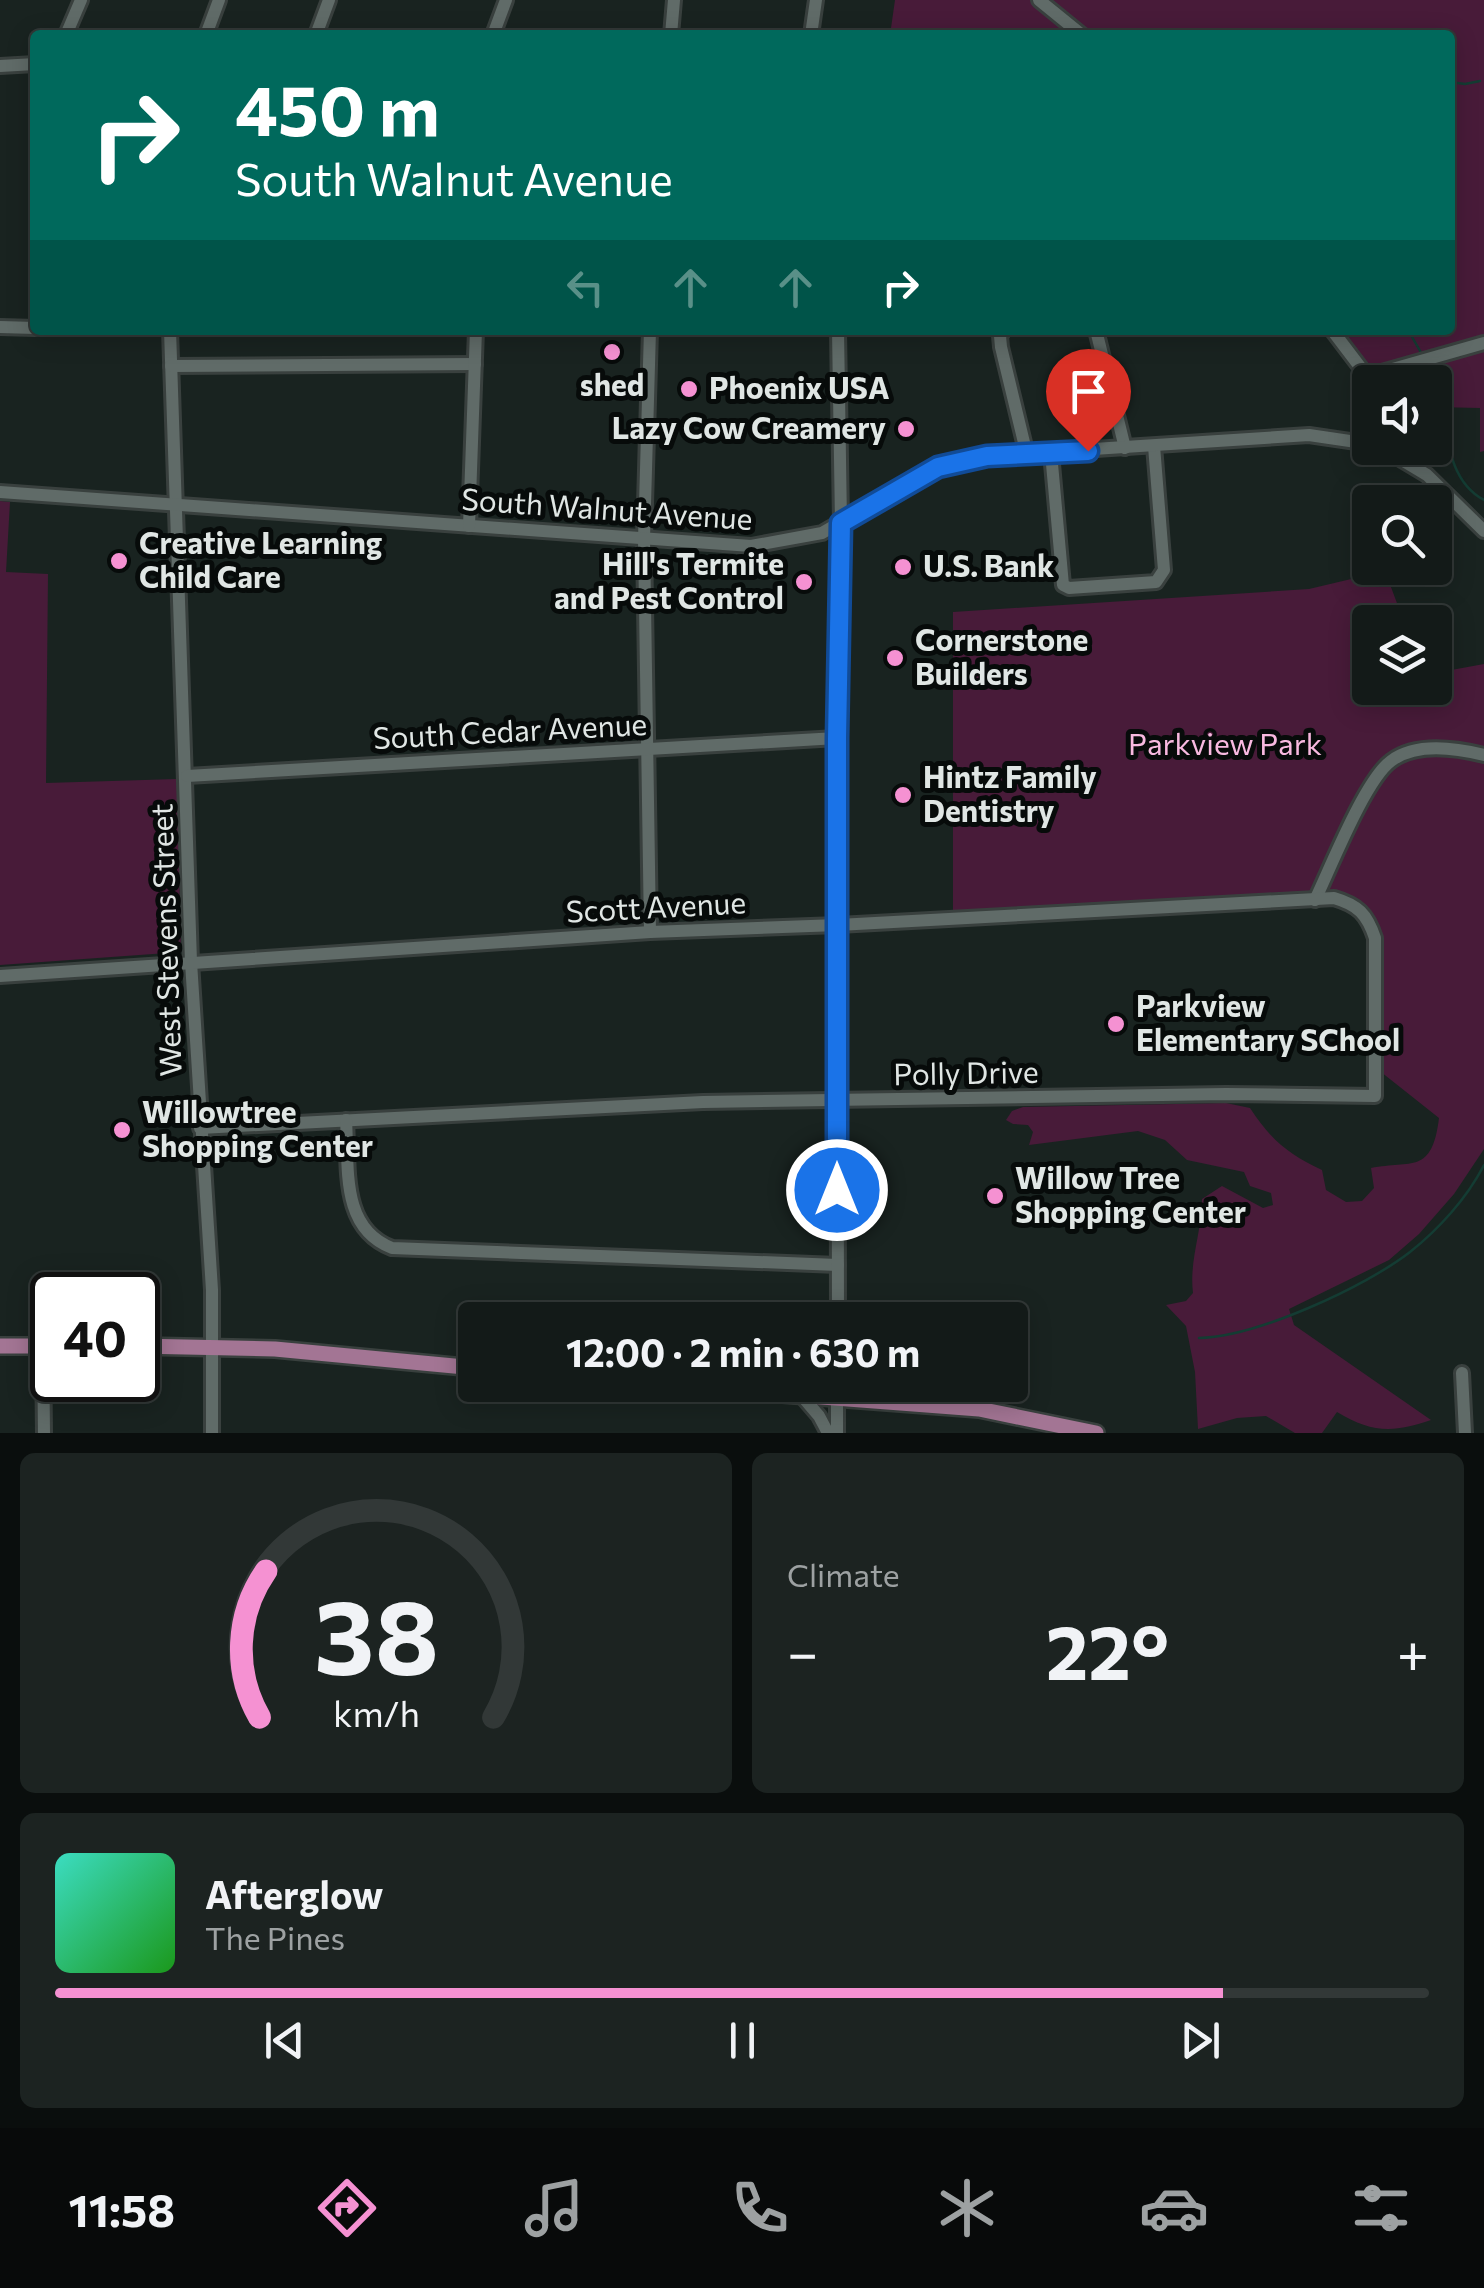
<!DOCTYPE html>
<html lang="en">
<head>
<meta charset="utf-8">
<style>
	body { margin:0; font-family:Commissioner,sans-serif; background:#1c2321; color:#f1f3f6; height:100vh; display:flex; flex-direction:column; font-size:38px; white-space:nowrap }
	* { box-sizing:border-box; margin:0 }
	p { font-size:32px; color:#9da1a2 }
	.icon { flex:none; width:55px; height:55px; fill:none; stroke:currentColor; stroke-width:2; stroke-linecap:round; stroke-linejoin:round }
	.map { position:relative; height:1433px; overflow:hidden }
	.panel { display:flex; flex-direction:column; gap:20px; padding:20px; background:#0a0e0d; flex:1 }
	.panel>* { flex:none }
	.banner { position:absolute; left:30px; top:30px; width:1425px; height:305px; border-radius:10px; box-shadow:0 5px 25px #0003,0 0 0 2px #323837; background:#00695c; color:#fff; overflow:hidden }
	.controls { position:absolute; left:1352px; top:365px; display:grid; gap:20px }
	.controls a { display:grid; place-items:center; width:100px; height:100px; border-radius:10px; background:#131a18; box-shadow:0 5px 25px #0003,0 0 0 2px #323837; font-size:50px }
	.speed { position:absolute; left:30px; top:1272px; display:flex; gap:20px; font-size:50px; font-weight:700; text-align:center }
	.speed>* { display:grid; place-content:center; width:130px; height:130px; border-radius:50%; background:#131a18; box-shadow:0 5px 25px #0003,0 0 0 2px #323837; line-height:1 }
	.speed .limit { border:5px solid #111; border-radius:15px; background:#fff; color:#111 }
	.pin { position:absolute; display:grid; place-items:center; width:85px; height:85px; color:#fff; margin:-102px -42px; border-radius:50% 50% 50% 0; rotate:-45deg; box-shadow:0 0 10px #0007 }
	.pin .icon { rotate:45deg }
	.me { position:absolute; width:110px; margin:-55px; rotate:0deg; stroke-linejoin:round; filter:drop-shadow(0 0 8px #0008) }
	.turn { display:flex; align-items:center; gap:35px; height:210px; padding:0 40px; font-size:45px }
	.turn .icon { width:130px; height:130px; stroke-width:2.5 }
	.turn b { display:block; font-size:70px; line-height:85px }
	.lanes { display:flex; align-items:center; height:95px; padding:0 40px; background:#0003; justify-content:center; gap:50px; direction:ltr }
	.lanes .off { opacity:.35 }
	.big { font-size:75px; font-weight:700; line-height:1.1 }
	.panel .widget { flex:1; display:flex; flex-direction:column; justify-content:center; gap:15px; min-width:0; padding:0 35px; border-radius:15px; background:#1c2321 }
	.panel .dial { align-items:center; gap:0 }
	.dial svg { height:260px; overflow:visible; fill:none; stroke:#323837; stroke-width:7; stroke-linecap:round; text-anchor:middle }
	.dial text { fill:#f1f3f6; stroke:none }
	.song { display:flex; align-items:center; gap:30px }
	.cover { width:120px; height:120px; border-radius:15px; background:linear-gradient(135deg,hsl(170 70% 55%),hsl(120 70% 35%)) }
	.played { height:10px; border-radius:5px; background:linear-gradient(90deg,#f591d2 85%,#323837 85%) }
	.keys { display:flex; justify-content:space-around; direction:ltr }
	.heat { display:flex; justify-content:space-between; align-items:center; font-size:55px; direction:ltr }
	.panel .tiles { flex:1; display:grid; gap:20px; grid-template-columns:1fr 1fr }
	.widget:last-child { grid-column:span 2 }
	.trip { position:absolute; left:458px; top:1302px; width:570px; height:100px; border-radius:10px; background:#131a18; box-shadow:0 5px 25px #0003,0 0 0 2px #323837; font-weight:700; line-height:100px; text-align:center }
	.tab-bar { display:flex; height:160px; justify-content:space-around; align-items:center; background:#080a0a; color:#9da1a2 }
	.tab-bar .icon { width:70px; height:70px }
	.tab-bar .active { color:#f591d2 }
	.tab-bar b { font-size:45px; color:#f1f3f6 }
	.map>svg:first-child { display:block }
	.green { fill:#481b39 }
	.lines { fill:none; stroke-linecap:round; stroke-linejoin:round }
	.stream { stroke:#143c33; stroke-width:2.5 }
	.minor-casing { stroke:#39403e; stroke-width:18 }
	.major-casing { stroke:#39403e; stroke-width:20 }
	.minor { stroke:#606b68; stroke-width:12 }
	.major { stroke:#a37594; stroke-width:15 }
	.route-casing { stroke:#114b97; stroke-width:25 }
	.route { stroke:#1a73e8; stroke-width:18 }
	.poi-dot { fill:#f591d2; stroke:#070b0a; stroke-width:4 }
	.labels { text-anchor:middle; stroke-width:10; stroke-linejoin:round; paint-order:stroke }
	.poi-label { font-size:30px; font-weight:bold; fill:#e0e6e4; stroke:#070b0a; text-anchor:start }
	.street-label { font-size:30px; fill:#e0e6e4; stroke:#070b0a }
	.park-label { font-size:30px; fill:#f8b9e0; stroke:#070b0a }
</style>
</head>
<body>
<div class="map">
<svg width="1484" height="1433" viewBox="0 0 1484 1433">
	<rect width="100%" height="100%" fill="#192320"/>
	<g class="green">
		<path d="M895 0H1484V451L1480 452V408L1435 407V382H1378L1332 330H1450V35H1082L1064 21 1054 35H890Z"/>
		<path d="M0 501 10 502 6 572 48 574 46 783 177 779 181 952 0 965Z"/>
		<path d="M1385 571 1404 622H1370V688H1435V673L1484 664V1149L1454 1194 1419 1234 1389 1260 1289 1309 1294 1325 1431 1420C1394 1433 1371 1433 1337 1412L1322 1433H1295L1266 1416 1237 1418 1198 1429 1195 1372 1186 1326 1166 1305 1186 1301 1193 1293C1189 1260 1202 1232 1202 1199L1222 1186 1263 1208 1273 1205 1271 1193 1250 1186 1244 1172 1187 1160 1165 1140 1138 1131 1029 1145 1033 1132 1028 1125 1013 1124 1006 1120 1012 1111 1023 1107 1226 1103 1250 1108C1271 1140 1288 1154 1322 1170L1326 1190 1346 1202 1362 1201 1374 1188 1371 1168C1412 1160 1432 1175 1439 1118L1381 1072C1381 1041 1387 937 1373 914 1364 900 1348 896 1333 890L953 912V612L1309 589Z"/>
	</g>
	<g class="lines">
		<g class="stream">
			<path d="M1450 82 1465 84 1480 81"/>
			<path d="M1408 330 1423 356"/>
			<path d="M1427 363C1452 405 1436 474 1484 500"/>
			<path d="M1199 1338C1256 1337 1365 1287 1410 1252 1439 1229 1467 1198 1484 1165"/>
		</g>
		<g class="minor-casing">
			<g id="minor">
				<path d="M1039 0 1082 35"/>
				<path d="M66 35 81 0"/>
				<path d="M206 35 219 0"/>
				<path d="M316 35 329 0"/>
				<path d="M493 35 506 0"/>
				<path d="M671 35 674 0"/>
				<path d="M811 35 816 0"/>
				<path d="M0 66 35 64"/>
				<path d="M0 327 35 328"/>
				<path d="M170 330 191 962 212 1290V1433"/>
				<path d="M650 330 644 539 650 932"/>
				<path d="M1004 330 1000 336 1001 347 1027 455"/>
				<path d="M1096 330 1125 448"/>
				<path d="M1332 330 1370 380"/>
				<path d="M171 366 475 364"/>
				<path d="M1368 376 1484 343"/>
				<path d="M1382 448 1427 475 1484 531"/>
				<path d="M1051 453 1063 585 1069 588 1156 582 1164 570 1154 446"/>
				<path d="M0 492 751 546 822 533 927 472 987 456 1309 435 1370 444"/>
				<path d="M469 526 476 330"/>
				<path d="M187 776 837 738"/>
				<path d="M1315 900C1331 867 1365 780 1391 761 1416 742 1456 748 1484 755"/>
				<path d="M0 976 650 932 838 925 1334 898C1358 905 1367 914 1375 938V1096L1226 1094 703 1102 200 1128"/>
				<path d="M346 1120C349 1167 340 1228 392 1248L838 1265"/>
				<path d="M838 1320 837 738 841 523 838 330"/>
				<path d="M43 1346 44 1433"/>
				<path d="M1462 1373 1465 1433"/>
				<path d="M801 1395 819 1416 828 1433"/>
				<path d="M837 1433V1385"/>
			</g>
		</g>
		<g class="major-casing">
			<g id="major">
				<path d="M0 1346H52"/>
				<path d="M138 1346 275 1349 475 1368"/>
				<path d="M663 1385 979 1409 1096 1433"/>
			</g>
		</g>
		<use href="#minor" class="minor"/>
		<use href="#major" class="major"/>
	</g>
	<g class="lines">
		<g class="route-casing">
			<path id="route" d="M837 1190V738L841 523 938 467 987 456 1088 451"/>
		</g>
		<use href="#route" class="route"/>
	</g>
	<g class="poi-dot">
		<circle cx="612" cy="352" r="10"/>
		<circle cx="689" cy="389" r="10"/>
		<circle cx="906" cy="429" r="10"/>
		<circle cx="119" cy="561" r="10"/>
		<circle cx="903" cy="567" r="10"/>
		<circle cx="804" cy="582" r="10"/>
		<circle cx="895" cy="658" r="10"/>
		<circle cx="903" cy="795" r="10"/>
		<circle cx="1116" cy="1024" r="10"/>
		<circle cx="122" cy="1130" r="10"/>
		<circle cx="995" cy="1196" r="10"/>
	</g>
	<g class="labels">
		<g class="poi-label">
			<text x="612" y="396" text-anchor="middle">shed</text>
			<text x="709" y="399">Phoenix USA</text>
			<text x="886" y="439" text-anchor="end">Lazy Cow Creamery</text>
			<text x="139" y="554">Creative Learning<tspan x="139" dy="34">Child Care</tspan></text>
			<text x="784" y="575" text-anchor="end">Hill's Termite<tspan x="784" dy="34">and Pest Control</tspan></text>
			<text x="923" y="577">U.S. Bank</text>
			<text x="915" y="651">Cornerstone<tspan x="915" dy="34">Builders</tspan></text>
			<text x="923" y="788">Hintz Family<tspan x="923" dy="34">Dentistry</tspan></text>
			<text x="1136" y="1017">Parkview<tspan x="1136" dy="34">Elementary SChool</tspan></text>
			<text x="142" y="1123">Willowtree<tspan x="142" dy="34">Shopping Center</tspan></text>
			<text x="1015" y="1189">Willow Tree<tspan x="1015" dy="34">Shopping Center</tspan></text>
		</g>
		<g class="street-label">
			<text transform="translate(607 510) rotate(4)" y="10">South Walnut Avenue</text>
			<text transform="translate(510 732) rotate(-3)" y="10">South Cedar Avenue</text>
			<text transform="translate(656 908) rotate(-3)" y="10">Scott Avenue</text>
			<text transform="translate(167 940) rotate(-92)" y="10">West Stevens Street</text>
			<text transform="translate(966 1074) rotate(-1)" y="10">Polly Drive</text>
		</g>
		<g class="park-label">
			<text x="1225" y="755">Parkview Park</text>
		</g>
	</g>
</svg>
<div class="controls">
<a><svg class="icon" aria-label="sound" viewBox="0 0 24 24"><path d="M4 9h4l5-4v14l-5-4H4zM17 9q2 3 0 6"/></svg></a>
<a><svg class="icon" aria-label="search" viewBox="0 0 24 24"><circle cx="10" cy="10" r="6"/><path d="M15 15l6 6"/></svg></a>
<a><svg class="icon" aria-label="layers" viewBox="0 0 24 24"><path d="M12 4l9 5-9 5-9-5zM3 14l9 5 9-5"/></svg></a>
</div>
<div class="speed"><div class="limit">40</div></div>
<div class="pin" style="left:1088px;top:451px;background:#d93025"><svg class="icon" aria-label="arrive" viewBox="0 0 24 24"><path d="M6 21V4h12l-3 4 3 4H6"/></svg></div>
<svg class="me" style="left:837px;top:1190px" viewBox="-20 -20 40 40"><circle r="17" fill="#1a73e8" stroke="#fff" stroke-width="3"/><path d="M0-11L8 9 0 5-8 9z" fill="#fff"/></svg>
<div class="trip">12:00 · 2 min · 630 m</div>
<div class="banner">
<div class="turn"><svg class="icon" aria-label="right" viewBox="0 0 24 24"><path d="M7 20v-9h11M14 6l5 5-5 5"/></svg><div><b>450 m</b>South Walnut Avenue</div></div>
<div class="lanes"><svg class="icon off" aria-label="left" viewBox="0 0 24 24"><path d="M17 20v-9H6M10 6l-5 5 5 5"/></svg><svg class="icon off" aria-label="ahead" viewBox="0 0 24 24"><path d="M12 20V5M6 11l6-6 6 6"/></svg><svg class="icon off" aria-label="ahead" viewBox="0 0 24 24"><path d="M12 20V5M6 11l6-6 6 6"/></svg><svg class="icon" aria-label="right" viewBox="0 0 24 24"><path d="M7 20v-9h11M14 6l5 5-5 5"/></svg></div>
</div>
</div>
<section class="panel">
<div class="tiles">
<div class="widget dial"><svg viewBox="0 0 100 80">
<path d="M14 69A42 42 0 1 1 86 69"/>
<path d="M14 69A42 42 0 0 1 16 24" stroke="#f591d2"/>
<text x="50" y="56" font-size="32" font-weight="700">38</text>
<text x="50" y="72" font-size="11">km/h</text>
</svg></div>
<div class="widget"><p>Climate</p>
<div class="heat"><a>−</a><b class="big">22°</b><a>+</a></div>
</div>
<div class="widget">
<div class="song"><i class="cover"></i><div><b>Afterglow</b><p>The Pines</p></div></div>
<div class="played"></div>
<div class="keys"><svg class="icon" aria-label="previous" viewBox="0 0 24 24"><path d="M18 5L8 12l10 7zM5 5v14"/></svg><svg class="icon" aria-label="pause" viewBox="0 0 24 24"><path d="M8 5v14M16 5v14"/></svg><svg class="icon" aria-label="next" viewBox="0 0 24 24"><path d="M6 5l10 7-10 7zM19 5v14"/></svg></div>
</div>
</div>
</section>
<nav class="tab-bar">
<b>11:58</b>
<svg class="icon active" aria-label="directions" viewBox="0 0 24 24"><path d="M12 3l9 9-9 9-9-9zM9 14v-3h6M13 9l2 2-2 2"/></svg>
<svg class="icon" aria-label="music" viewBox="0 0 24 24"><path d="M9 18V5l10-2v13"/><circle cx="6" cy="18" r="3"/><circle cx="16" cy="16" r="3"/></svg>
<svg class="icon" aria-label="phone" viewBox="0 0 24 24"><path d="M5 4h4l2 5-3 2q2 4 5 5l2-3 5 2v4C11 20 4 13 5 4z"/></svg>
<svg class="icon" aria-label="climate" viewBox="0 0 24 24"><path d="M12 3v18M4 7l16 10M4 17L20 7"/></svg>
<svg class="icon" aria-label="car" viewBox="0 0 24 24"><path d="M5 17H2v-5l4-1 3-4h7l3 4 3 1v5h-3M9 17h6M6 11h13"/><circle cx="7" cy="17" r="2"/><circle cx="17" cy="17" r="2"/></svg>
<svg class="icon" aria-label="filters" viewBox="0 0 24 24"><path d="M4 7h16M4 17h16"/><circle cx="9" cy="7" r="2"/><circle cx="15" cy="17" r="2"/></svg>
</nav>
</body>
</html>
